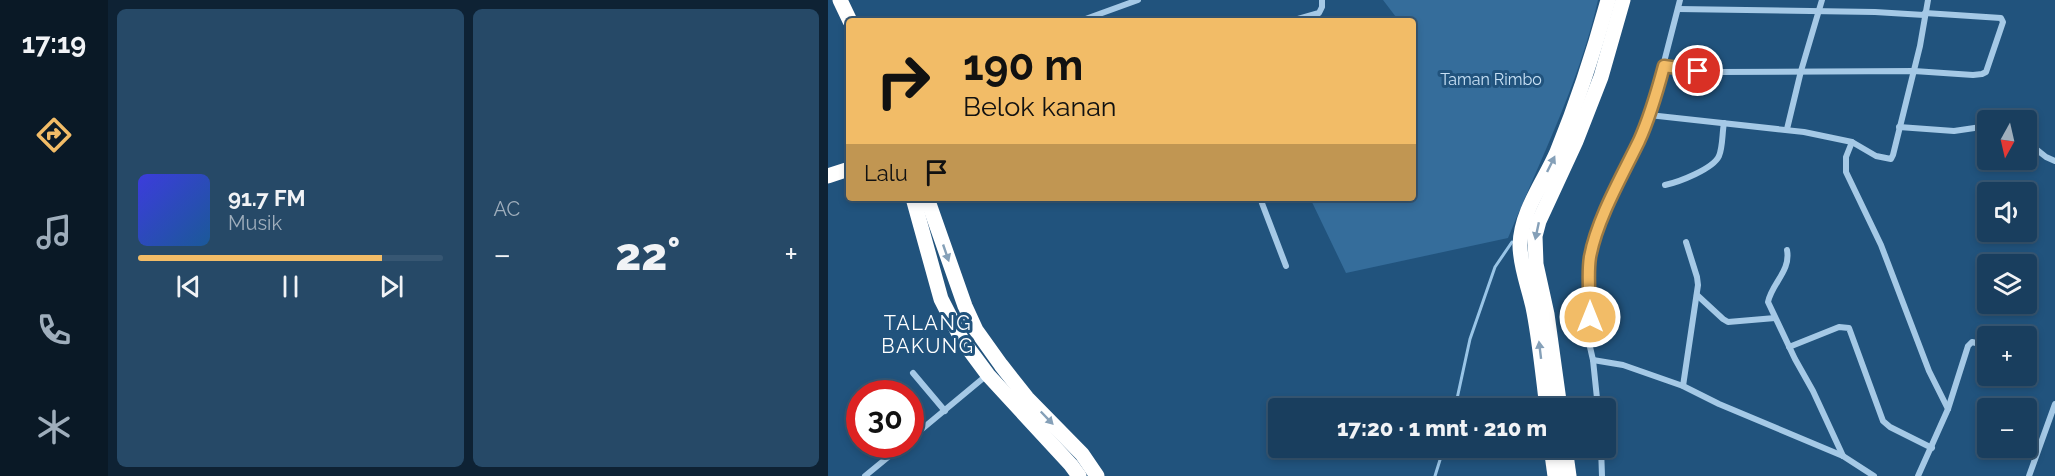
<!DOCTYPE html>
<html lang="id">
<head>
<meta charset="utf-8">
<style>
	body { margin:0; font-family:Raleway,sans-serif; background:#264967; color:#f1f3f6; height:100vh; display:flex; flex-direction:column; font-size:22px; white-space:nowrap }
	* { box-sizing:border-box; margin:0 }
	p { font-size:20px; color:#9faebc }
	.icon { flex:none; width:33px; height:33px; fill:none; stroke:currentColor; stroke-width:2; stroke-linecap:round; stroke-linejoin:round }
	.map { position:relative; flex:1; overflow:hidden }
	.drawer { display:flex; flex-direction:column; gap:9px; padding:9px; background:#0e2234; width:720px }
	.drawer>* { flex:none }
	.guide { position:absolute; left:18px; top:18px; width:570px; height:183px; border-radius:6px; box-shadow:0 3px 9px #0003,0 0 0 2px #375773; background:#f2bc67; color:#111; overflow:hidden }
	.needle { width:39px; rotate:188deg }
	.tools { position:absolute; left:1149px; top:110px; display:grid; gap:12px }
	.tools a { display:grid; place-items:center; width:60px; height:60px; border-radius:6px; background:#193e5e; box-shadow:0 3px 9px #0003,0 0 0 2px #375773; font-size:30px }
	.speed { position:absolute; left:18px; top:380px; display:flex; gap:12px; font-size:30px; font-weight:700; text-align:center }
	.speed>* { display:grid; place-content:center; width:78px; height:78px; border-radius:50%; background:#193e5e; box-shadow:0 3px 9px #0003,0 0 0 2px #375773; line-height:1 }
	.speed .limit { border:9px solid #d22; background:#fff; color:#111 }
	.pin { position:absolute; display:grid; place-items:center; width:51px; height:51px; color:#fff; margin:-26px; border:3px solid #fff; border-radius:50%; box-shadow:0 2px 6px #0007 }
	.me { position:absolute; width:66px; margin:-33px; rotate:0deg; stroke-linejoin:round; filter:drop-shadow(0 0 4px #0008) }
	.turn { display:flex; align-items:center; gap:21px; height:126px; padding:0 18px; font-size:27px }
	.turn .icon { width:78px; height:78px; stroke-width:2.5 }
	.turn b { display:block; font-size:42px; line-height:51px }
	.then { display:flex; align-items:center; height:57px; padding:0 18px; background:#0003; gap:12px; font-size:22px }
	.big { font-size:45px; font-weight:800; line-height:1.1 }
	.drawer .widget { flex:1; display:flex; flex-direction:column; justify-content:center; gap:9px; min-width:0; padding:0 21px; border-radius:9px; background:#264967 }
	.song { display:flex; align-items:center; gap:18px }
	.cover { width:72px; height:72px; border-radius:9px; background:linear-gradient(135deg,hsl(240 70% 55%),hsl(210 70% 35%)) }
	.played { height:6px; border-radius:3px; background:linear-gradient(90deg,#f2bc67 80%,#375773 80%) }
	.keys { display:flex; justify-content:space-around; direction:ltr }
	.heat { display:flex; justify-content:space-between; align-items:center; font-size:33px; direction:ltr }
	.drawer .tiles { flex:1; display:grid; gap:9px; grid-template-columns:repeat(2,1fr) }
	.trip { position:absolute; left:440px; top:398px; width:348px; height:60px; border-radius:6px; background:#193e5e; box-shadow:0 3px 9px #0003,0 0 0 2px #375773; font-weight:800; line-height:60px; text-align:center }
	main { display:flex; flex:1; min-height:0 }
	.menu { display:flex; flex-direction:column; width:108px; justify-content:space-around; align-items:center; background:#0a1926; color:#9faebc }
	.menu .icon { width:42px; height:42px }
	.menu .current { color:#f2bc67 }
	.menu b { font-size:27px; color:#f1f3f6 }
	.map>svg:first-child { display:block }
	.green { fill:#356d9b }
	.lines { fill:none; stroke-linecap:round; stroke-linejoin:round }
	.stream { stroke:#99c5e7; stroke-width:3 }
	.street { stroke:#a5c9e6; stroke-width:6 }
	.highway { stroke:#fff; stroke-width:15 }
	.oneway { fill:#85a0b8 }
	.route-casing { stroke:#9d7a43; stroke-width:15 }
	.route { stroke:#f2bc67; stroke-width:10 }
	.labels { text-anchor:middle; stroke-width:6; stroke-linejoin:round; paint-order:stroke }
	.park-label { font-size:16px; fill:#c9e1f5; stroke:#21537d }
	.quarter-label { font-size:20px; letter-spacing:1.5px; fill:#fff; stroke:#21537d }
</style>
</head>
<body>
<main>
<nav class="menu">
<b>17:19</b>
<svg class="icon current" aria-label="directions" viewBox="0 0 24 24"><path d="M12 3l9 9-9 9-9-9zM9 14v-3h6M13 9l2 2-2 2"/></svg>
<svg class="icon" aria-label="music" viewBox="0 0 24 24"><path d="M9 18V5l10-2v13"/><circle cx="6" cy="18" r="3"/><circle cx="16" cy="16" r="3"/></svg>
<svg class="icon" aria-label="phone" viewBox="0 0 24 24"><path d="M5 4h4l2 5-3 2q2 4 5 5l2-3 5 2v4C11 20 4 13 5 4z"/></svg>
<svg class="icon" aria-label="climate" viewBox="0 0 24 24"><path d="M12 3v18M4 7l16 10M4 17L20 7"/></svg>
</nav>
<section class="drawer">
<div class="tiles">
<div class="widget">
<div class="song"><i class="cover"></i><div><b>91.7 FM</b><p>Musik</p></div></div>
<div class="played"></div>
<div class="keys"><svg class="icon" aria-label="previous" viewBox="0 0 24 24"><path d="M18 5L8 12l10 7zM5 5v14"/></svg><svg class="icon" aria-label="pause" viewBox="0 0 24 24"><path d="M8 5v14M16 5v14"/></svg><svg class="icon" aria-label="next" viewBox="0 0 24 24"><path d="M6 5l10 7-10 7zM19 5v14"/></svg></div>
</div>
<div class="widget"><p>AC</p>
<div class="heat"><a>−</a><b class="big">22°</b><a>+</a></div>
</div>
</div>
</section>
<div class="map">
<svg width="1227" height="476" viewBox="0 0 1227 476">
	<rect width="100%" height="100%" fill="#21537d"/>
	<path class="green" d="M555 0H770C751 84 712 160 680 238L518 273 482 198H585V21H571Z"/>
	<g class="lines">
		<g class="stream">
			<path d="M627 408 642 339 667 267 684 242"/>
			<path d="M607 476 616 447"/>
		</g>
		<g class="street">
			<path d="M850 9 1047 12 1096 15"/>
			<path d="M252 21 310 0"/>
			<path d="M463 21 491 13 494 7V0"/>
			<path d="M836 66 870 71 890 72 1086 71 1145 75 1154 74 1158 72 1175 22 1173 18 1097 13"/>
			<path d="M821 115 976 132 1024 142 1048 156 1063 159 1065 155 1092 46 1100 0"/>
			<path d="M1071 127 1126 131 1160 126"/>
			<path d="M959 129 973 71 994 0"/>
			<path d="M1198 141 1218 157 1227 161"/>
			<path d="M1024 142 1018 157V172L1053 245 1101 371 1120 409"/>
			<path d="M837 185C851 182 885 169 891 156 895 146 894 133 896 123"/>
			<path d="M432 198 458 266"/>
			<path d="M959 250C963 271 944 283 940 302L967 359 985 391 1015 456"/>
			<path d="M869 295 895 319 900 322 947 318"/>
			<path d="M961 347 1011 327 1021 328 1055 421 1062 427 1104 448"/>
			<path d="M765 360 795 365 855 386 891 404 1015 456 1046 476"/>
			<path d="M85 373 117 411"/>
			<path d="M855 386 870 285 869 277 858 242"/>
			<path d="M770 408 765 360 762 347V263L764 250 778 209 812 138 826 101 852 0"/>
			<path d="M82 439 159 375"/>
			<path d="M773 447 774 476"/>
			<path d="M37 476 76 444"/>
			<path d="M1090 476 1120 409 1140 346 1144 342 1160 346"/>
			<path d="M1201 476 1227 404"/>
		</g>
		<g class="highway">
			<path d="M12 0 22 21"/>
			<path d="M0 176 21 169"/>
			<path d="M85 198 113 299 134 340 160 375 243 465 251 476"/>
			<path d="M99 198 137 306 148 330 173 365 199 398 254 454 269 476"/>
			<path d="M719 408C715 376 712 344 706 312 702 290 692 268 692 245 693 211 716 182 729 152 749 103 766 51 780 0"/>
			<path d="M732 408 719 314 708 264 707 236 711 221 748 141 773 77 795 0"/>
			<path d="M723 447 727 476"/>
			<path d="M737 447 741 476"/>
		</g>
	</g>
	<defs><path id="oneway-solid" d="M-6-.8H1V-3.2L6.5 0L1 3.2V.8H-6Z" transform="scale(1.5)"/></defs>
	<g class="oneway">
		<use href="#oneway-solid" transform="translate(723 164) rotate(-64)"/>
		<use href="#oneway-solid" transform="translate(709 231) rotate(102)"/>
		<use href="#oneway-solid" transform="translate(118 253) rotate(71)"/>
		<use href="#oneway-solid" transform="translate(712 350) rotate(-97)"/>
		<use href="#oneway-solid" transform="translate(219 418) rotate(46)"/>
	</g>
	<g class="lines">
		<g class="route-casing">
			<path id="route" d="M762 317C762 298 759 276 762 257 769 219 794 176 811 141 822 117 829 92 836 66L870 71"/>
		</g>
		<use href="#route" class="route"/>
	</g>
	<g class="labels">
		<g class="park-label">
			<text x="663" y="85">Taman Rimbo</text>
		</g>
		<g class="quarter-label">
			<text x="100" y="330">TALANG<tspan x="100" dy="23">BAKUNG</tspan></text>
		</g>
	</g>
</svg>
<div class="tools">
<a><svg class="needle" viewBox="-14 -14 28 28"><path d="M0-13l5 13h-10z" fill="#e53935"/><path d="M0 13l5-13h-10z" fill="#9faebc"/></svg></a>
<a><svg class="icon" aria-label="sound" viewBox="0 0 24 24"><path d="M4 9h4l5-4v14l-5-4H4zM17 9q2 3 0 6"/></svg></a>
<a><svg class="icon" aria-label="layers" viewBox="0 0 24 24"><path d="M12 4l9 5-9 5-9-5zM3 14l9 5 9-5"/></svg></a>
<a>+</a>
<a>−</a>
</div>
<div class="speed"><div class="limit">30</div></div>
<div class="pin" style="left:870px;top:71px;background:#d93025"><svg class="icon" aria-label="arrive" viewBox="0 0 24 24"><path d="M6 21V4h12l-3 4 3 4H6"/></svg></div>
<svg class="me" style="left:762px;top:317px" viewBox="-20 -20 40 40"><circle r="17" fill="#f2bc67" stroke="#fff" stroke-width="3"/><path d="M0-11L8 9 0 5-8 9z" fill="#fff"/></svg>
<div class="trip">17:20 · 1 mnt · 210 m</div>
<div class="guide">
<div class="turn"><svg class="icon" aria-label="right" viewBox="0 0 24 24"><path d="M7 20v-9h11M14 6l5 5-5 5"/></svg><div><b>190 m</b>Belok kanan</div></div>
<div class="then">Lalu<svg class="icon" aria-label="arrive" viewBox="0 0 24 24"><path d="M6 21V4h12l-3 4 3 4H6"/></svg></div>
</div>
</div>
</main>
</body>
</html>
